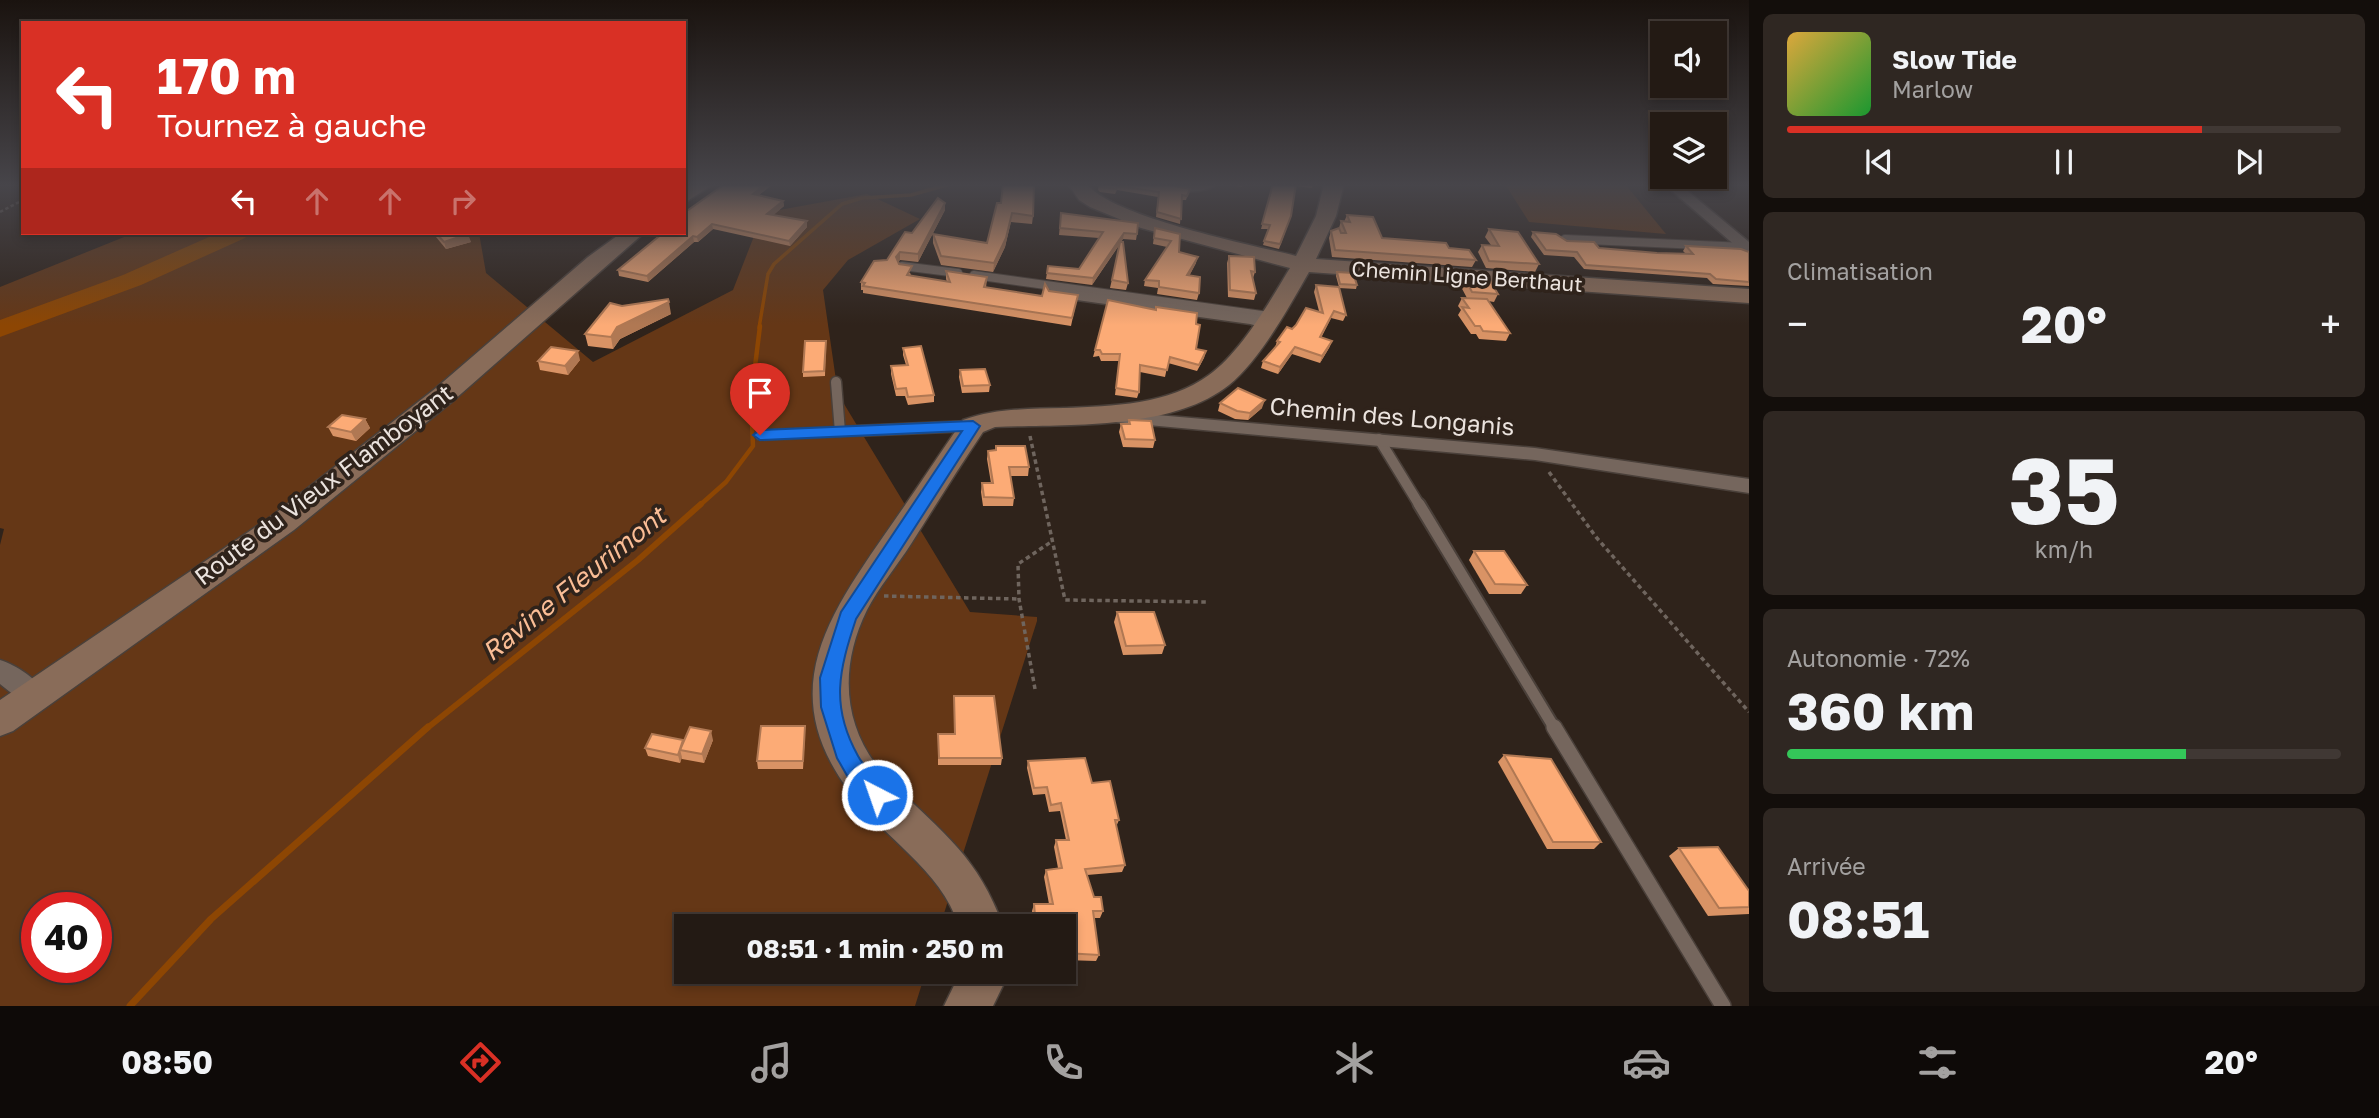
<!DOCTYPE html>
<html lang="fr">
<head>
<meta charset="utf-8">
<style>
	body { margin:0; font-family:"Golos Text",sans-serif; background:#2f2722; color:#f1f3f6; height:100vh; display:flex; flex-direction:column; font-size:26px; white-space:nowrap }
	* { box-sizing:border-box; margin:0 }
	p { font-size:23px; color:#a3a1a0 }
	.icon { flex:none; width:38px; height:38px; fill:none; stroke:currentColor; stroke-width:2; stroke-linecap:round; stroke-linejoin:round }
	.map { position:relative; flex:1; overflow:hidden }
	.side { display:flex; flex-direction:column; gap:14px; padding:14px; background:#130e0b; width:630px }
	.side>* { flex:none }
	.hud { position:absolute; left:21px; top:21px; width:665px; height:214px; border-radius:0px; box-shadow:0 4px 10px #0003,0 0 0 2px #403834; background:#d93025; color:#fff; overflow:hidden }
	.tools { position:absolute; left:1650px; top:21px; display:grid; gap:14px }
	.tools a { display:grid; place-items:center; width:77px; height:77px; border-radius:0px; background:#231a14; box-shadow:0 4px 10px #0003,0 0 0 2px #403834; font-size:35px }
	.speed { position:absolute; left:21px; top:892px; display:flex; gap:14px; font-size:35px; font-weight:700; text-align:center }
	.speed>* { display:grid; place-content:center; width:91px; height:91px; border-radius:50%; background:#231a14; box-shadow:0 4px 10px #0003,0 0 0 2px #403834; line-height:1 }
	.speed .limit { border:10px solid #d22; background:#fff; color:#111 }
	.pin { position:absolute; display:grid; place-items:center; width:60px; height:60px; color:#fff; margin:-72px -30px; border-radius:50% 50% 50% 0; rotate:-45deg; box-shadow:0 0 7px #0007 }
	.pin .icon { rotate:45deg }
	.me { position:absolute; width:77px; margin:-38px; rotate:319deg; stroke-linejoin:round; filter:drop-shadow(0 0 5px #0008) }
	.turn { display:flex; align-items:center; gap:24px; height:147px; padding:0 21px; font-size:32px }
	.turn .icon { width:91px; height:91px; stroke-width:2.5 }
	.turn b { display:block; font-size:49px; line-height:60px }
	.lanes { display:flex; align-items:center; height:66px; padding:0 21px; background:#0003; justify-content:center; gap:35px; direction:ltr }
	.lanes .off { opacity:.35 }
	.big { font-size:52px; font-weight:700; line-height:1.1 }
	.side .card { flex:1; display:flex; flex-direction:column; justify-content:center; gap:10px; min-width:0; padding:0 24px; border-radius:10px; background:#2f2722 }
	.side .dial { align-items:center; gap:0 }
	.dial b { font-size:91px; line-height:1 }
	.song { display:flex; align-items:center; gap:21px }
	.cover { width:84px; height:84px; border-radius:10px; background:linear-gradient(135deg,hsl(40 70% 55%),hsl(130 70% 35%)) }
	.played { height:7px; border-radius:4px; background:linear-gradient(90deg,#d93025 75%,#403834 75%) }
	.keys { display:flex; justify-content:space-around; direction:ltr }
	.heat { display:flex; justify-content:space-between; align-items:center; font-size:38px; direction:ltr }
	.charge { height:10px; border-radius:5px; background:linear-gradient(90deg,#34c759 72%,#403834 0) }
	.trip { position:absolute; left:674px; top:914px; width:402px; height:70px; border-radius:0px; background:#231a14; box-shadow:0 4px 10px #0003,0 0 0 2px #403834; font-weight:700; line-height:70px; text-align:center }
	.dock { display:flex; height:112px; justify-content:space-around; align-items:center; background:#0e0a08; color:#a3a1a0 }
	.dock .icon { width:49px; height:49px }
	.dock .current { color:#d93025 }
	.dock b { font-size:32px; color:#f1f3f6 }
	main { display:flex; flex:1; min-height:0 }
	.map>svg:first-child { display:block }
	.green { fill:#653716; fill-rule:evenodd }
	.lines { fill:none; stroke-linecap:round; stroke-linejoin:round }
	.stream-far3 { stroke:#8d4603; stroke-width:3.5 }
	.stream-far2 { stroke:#8d4603; stroke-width:4.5 }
	.stream-far1 { stroke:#8d4603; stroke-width:6 }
	.stream { stroke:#8d4603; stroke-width:7 }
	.river { fill:#8d4603; fill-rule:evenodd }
	.lane-far3-casing { stroke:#4a403a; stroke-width:10 }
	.lane-far2-casing { stroke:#4a403a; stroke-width:13 }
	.lane-far1-casing { stroke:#4a403a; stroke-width:15 }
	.lane-casing { stroke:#4a403a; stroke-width:18 }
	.street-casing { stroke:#4a403a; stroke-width:3 }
	.secondary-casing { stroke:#4a403a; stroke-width:3 }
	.path-far1 { stroke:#6f655e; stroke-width:2.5; stroke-dasharray:3.5 2.5; stroke-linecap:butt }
	.path { stroke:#6f655e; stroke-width:3.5; stroke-dasharray:4.5 3.5; stroke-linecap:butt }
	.lane-far3 { stroke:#75665d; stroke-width:8 }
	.lane-far2 { stroke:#75665d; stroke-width:10 }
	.lane-far1 { stroke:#75665d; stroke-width:11 }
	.lane { stroke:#75665d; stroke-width:15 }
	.street { fill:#75665d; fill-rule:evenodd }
	.secondary { fill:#896c59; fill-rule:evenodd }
	.wall { fill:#d99365 }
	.shaded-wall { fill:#b07853 }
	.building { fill:#fcab76; stroke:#b07853; stroke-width:2 }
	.route { fill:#1a73e8; stroke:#114b97; stroke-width:2 }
	.labels { text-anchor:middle; stroke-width:7; stroke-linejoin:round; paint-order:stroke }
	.far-street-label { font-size:21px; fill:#ebe3de; stroke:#2f231b }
	.street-label { font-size:24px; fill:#ebe3de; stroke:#2f231b }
	.water-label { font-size:26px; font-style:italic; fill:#fabd95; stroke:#2f231b }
</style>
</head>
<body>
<main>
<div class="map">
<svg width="1749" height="1006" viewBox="0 0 1749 1006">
	<rect width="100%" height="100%" fill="#2f231b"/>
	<g class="green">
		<path d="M1505 184H1625L1666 234 1529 222Z"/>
		<path d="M867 194 920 219 848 260 823 290 838 394 970 612 1037 617V621L940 926H686V971H926L915 1006H0V545L4 529 0 528V287L134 233H479L486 273 593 362 733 290 763 213ZM37 908H96V968H37Z"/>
	</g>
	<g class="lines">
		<path class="stream-far3" d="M759 328 768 274 774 264 842 204 862 198 911 195 950 184"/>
		<path class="stream-far2" d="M699 506 726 482 753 446 751 399 760 326"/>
		<path class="stream-far1" d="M426 729 638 560 701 504"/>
		<path class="stream" d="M130 1006 211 919 428 727"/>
		<path class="river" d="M218 233H249L245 238 141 285 0 337V320L123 275Z"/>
		<g class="lane-far3-casing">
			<g id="lane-far3">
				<path d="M1565 239 1745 247"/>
				<path d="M902 266 958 273"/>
				<path d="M974 275 1269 316"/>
			</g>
		</g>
		<g class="lane-far2-casing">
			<g id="lane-far2">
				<path d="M836 382 840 432"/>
				<path d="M760 435 970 426"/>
				<path d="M1379 439 1420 506"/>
			</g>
		</g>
		<g class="lane-far1-casing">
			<path id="lane-far1" d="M1419 504 1555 729"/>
		</g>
		<g class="lane-casing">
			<path id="lane" d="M1554 727 1723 1006"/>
		</g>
		<g class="street-casing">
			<g id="street">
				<path d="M1161 184H1217C1204 194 1175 194 1161 184Z"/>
				<path d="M1664 184H1679L1749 242V255L1744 253Z"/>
				<path d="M1054 288 1253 314 1271 319 1273 323 1265 328 1250 324 1048 296 1046 293 1048 290Z"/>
				<path d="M1111 411 1535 448 1749 479V493L1535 460 1104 421 1102 417Z"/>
				<path d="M0 660C16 665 39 680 47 695L43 702C26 708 13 694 0 684Z"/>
			</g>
		</g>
		<g class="secondary-casing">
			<g id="secondary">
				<path d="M691 184H714L684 203V188Z"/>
				<path d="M1068 184H1087C1112 217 1252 245 1296 256L1316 216 1324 184H1344L1336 216 1316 259 1749 289V303L1309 272C1289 307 1260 360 1229 385 1171 431 1065 424 995 427L983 432C958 469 935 506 911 544 897 566 879 587 867 610 836 673 844 737 894 785 944 834 978 857 1003 926H959C940 868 883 838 849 791 776 693 826 619 885 534 911 497 937 458 963 420 996 408 1029 409 1064 408 1113 406 1168 405 1209 375 1241 352 1270 301 1290 268L1141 228 1090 207 1079 200Z"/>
				<path d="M621 233H644L454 400 294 530 13 731 0 736V700L272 516 436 388 588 257Z"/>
				<path d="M961 971H1010L993 1006H944Z"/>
			</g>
		</g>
		<path class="path-far1" d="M0 212 23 200"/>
		<g class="path">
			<path d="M1030 436 1065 600 1209 602"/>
			<path d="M1549 472 1596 537 1749 712"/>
			<path d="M884 596 1019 599"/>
			<path d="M1035 689 1019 599 1018 564 1051 542"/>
		</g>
		<use href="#lane-far3" class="lane-far3"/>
		<use href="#lane-far2" class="lane-far2"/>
		<use href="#lane-far1" class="lane-far1"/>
		<use href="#lane" class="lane"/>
		<use href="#street" class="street"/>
		<use href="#secondary" class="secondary"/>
	</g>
	<g class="wall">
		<path d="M725 184H773L759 195 783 201 784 206 773 215 807 221V227L790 246 713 229 698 242H694L648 282 619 276 618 270Z"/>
		<path d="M1099 184 1167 185 1190 189 1186 200H1182L1180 224 1156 217 1158 197 1117 190 1115 194 1100 192 1098 190Z"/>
		<path d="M1225 184H1243L1242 187Z"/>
		<path d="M1262 184H1313L1312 188 1296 186 1291 216 1279 249 1263 245 1268 229H1261L1273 186Z"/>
		<path d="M945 203V210L918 262 900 260 898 262 899 264 911 274 910 276 947 282 946 279V271L987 277 986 288 1042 296 1049 291 1076 303 1071 326 863 293V290H861V282L887 260 912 233Z"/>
		<path d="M997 203 1033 216 1032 224 1011 222 1005 247 993 272 941 265 933 243V234L987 243Z"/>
		<path d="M1061 213 1137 234 1136 240 1123 239 1121 242 1128 283 1126 290 1110 288 1120 244 1092 285 1046 279 1048 266 1079 269 1099 238 1059 235Z"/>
		<path d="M1347 215 1382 238 1449 248 1476 260 1472 267 1332 257 1329 238 1331 231 1339 228 1341 221 1344 222Z"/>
		<path d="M1155 228 1180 234 1179 252 1196 263 1189 276 1199 293 1197 300 1157 294 1158 288 1144 286 1145 280 1167 247 1153 244Z"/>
		<path d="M1489 229 1539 264 1535 272 1486 268 1478 252 1482 245H1491L1485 237Z"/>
		<path d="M1533 232 1599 248 1657 253 1686 254 1683 251 1686 246 1749 252V286L1713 284 1707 278 1584 269 1574 257 1544 255 1531 237Z"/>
		<path d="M435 233H466L471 242 446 249 436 237Z"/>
		<path d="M1229 256 1255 272 1253 278 1256 293 1254 300 1228 297 1227 263Z"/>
		<path d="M1337 272 1357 285 1356 289 1339 288 1346 315 1343 321 1331 318 1321 338 1332 341 1329 348 1320 363 1292 354 1278 374 1261 368 1263 361 1275 348 1277 341 1292 329 1319 311 1314 292 1316 285 1339 287 1336 276Z"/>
		<path d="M1464 277 1498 294 1494 302 1488 301 1510 333 1506 341 1479 339 1476 334H1471L1458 315 1461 310 1458 306 1462 298H1467L1460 285Z"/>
		<path d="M622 306 671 314 620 339 613 349 588 346 585 334Z"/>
		<path d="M1196 324V349L1206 351 1204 358 1197 371 1168 363 1165 377 1140 372 1139 392 1137 398 1115 395 1119 361H1101L1099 356 1093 357 1095 350Z"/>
		<path d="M826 341 825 376 803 377V372Z"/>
		<path d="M903 348 934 395V402L908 405 905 396H896L891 374V366L906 365 903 355Z"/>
		<path d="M580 360 568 375 540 370 538 361Z"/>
		<path d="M960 370 990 385 989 392 962 393 959 377Z"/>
		<path d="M1220 403 1262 408 1248 420 1235 419 1218 411Z"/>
		<path d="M365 419 370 428 356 441 333 436 328 427Z"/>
		<path d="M1129 420 1155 440 1153 448 1123 447 1119 432 1121 424H1128Z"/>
		<path d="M996 446 1029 467 1028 476H1010L1014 498 1013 506H983L981 492 982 483H991L987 459 988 451 995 450Z"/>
		<path d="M1474 551 1527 585 1521 594H1489L1469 560Z"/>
		<path d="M1117 612 1165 645 1162 654 1123 655 1114 622Z"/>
		<path d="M954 696 1002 758 1001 765H938V734H955Z"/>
		<path d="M805 726V734L803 769H758L757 761Z"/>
		<path d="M683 740V742L713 740 704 763 682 759V757L680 763 648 756 645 748Z"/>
		<path d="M1504 755 1601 842 1594 849H1547L1498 762Z"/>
		<path d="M1028 761 1092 783 1119 820 1116 827 1125 865 1122 872 1087 875 1094 897 1103 911 1100 918H1094L1099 955 1096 961 1064 960V926H1034L1032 911 1034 904H1049L1044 877 1046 870 1058 868 1054 847 1056 840H1066L1060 811 1049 812 1045 794 1033 795 1027 768Z"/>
		<path d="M1679 848 1749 891V914L1708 916 1669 856Z"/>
	</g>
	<g class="shaded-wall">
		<path d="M766 184H773L753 199V194Z"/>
		<path d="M783 201 784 206 768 220 767 214Z"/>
		<path d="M945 203V210L918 262V254Z"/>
		<path d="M1012 213 1005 247 993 272 994 263Z"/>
		<path d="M807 221V227L790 246 789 241Z"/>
		<path d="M712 224 713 229 698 242 697 237Z"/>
		<path d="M1124 233 1123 239 1092 285 1093 278Z"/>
		<path d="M468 234 471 242 446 249 444 242Z"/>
		<path d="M693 236 694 242 648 282 647 276Z"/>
		<path d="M900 252V260L896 264V257Z"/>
		<path d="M1198 257 1196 263 1186 282 1187 275Z"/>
		<path d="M669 302 671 314 620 339 613 349 611 337 617 327Z"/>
		<path d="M1332 341 1329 348 1320 363 1322 356Z"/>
		<path d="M1295 347 1292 354 1278 374 1280 367Z"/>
		<path d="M578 351 580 360 568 375 565 366Z"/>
		<path d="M1265 400 1262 408 1248 420 1250 413Z"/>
		<path d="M365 419 370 428 356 441 351 432Z"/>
		<path d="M711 731 713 740 704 763 702 754Z"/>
		<path d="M683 740 685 748 680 750 682 757 680 763 678 755Z"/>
	</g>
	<g class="building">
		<path d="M725 184H766L753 194 783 201 767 214 807 221 789 241 712 224 697 237 693 236 647 276 618 270 663 233H684V213Z"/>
		<path d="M1003 184H1034L1033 216 1012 213 1006 238 994 263 941 256 933 234 987 243 997 203H1001Z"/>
		<path d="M1099 184H1165L1190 189 1187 196 1182 195 1181 219 1157 212 1159 192 1118 186 1116 189 1101 187Z"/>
		<path d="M1273 184H1296L1291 216 1280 244 1264 241 1270 225 1262 224Z"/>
		<path d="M938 198 945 203 918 254 900 252 896 257 899 264 912 266 907 275 950 282 946 271 987 277 984 287 1042 296 1045 284 1049 291 1078 295 1072 318 863 286 865 283 861 282 874 261 887 260 905 232 912 233Z"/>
		<path d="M1061 213 1138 223 1137 234 1124 233 1093 278 1047 273 1048 266 1079 269 1103 232 1060 228Z"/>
		<path d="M1347 215 1373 217 1382 238 1446 243 1449 248 1469 250 1476 260 1335 250 1331 231 1339 228 1341 233H1346L1341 221 1350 222Z"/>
		<path d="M1155 228 1180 234 1179 252 1198 257 1187 275 1200 277 1199 293 1159 287V281L1145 280 1171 241 1154 238Z"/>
		<path d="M1489 229 1518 232 1539 264 1489 261 1482 245 1499 246Z"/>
		<path d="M1533 232 1556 234 1567 241 1594 242 1599 248 1657 253 1693 254 1686 246 1741 249 1749 252V282L1716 279 1710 274 1586 265 1577 252 1546 250Z"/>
		<path d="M436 233H466L468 234 444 242Z"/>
		<path d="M1120 242H1123L1128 283 1112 280Z"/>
		<path d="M1229 256 1254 257 1255 272 1251 271 1256 293 1230 290Z"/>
		<path d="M1337 272 1353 273 1357 285 1340 284Z"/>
		<path d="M1464 277 1489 279 1498 294 1472 292Z"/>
		<path d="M1316 285 1339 287 1346 315 1334 311 1320 337 1332 341 1322 356 1295 347 1280 367 1263 361 1280 342 1277 341 1287 327 1292 329 1296 325 1306 308 1323 313Z"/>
		<path d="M1462 298 1487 299 1510 333 1483 331 1480 326H1475L1462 307 1469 308Z"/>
		<path d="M668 299 669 302 617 327 611 337 585 334 610 303 622 306Z"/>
		<path d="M1108 300 1156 310V307L1197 313 1196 324 1200 325 1196 349 1206 351 1199 365 1170 357 1167 370 1140 365 1139 392 1116 388 1120 354H1102L1100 350H1095Z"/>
		<path d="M805 341H826L824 371 803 372Z"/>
		<path d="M921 346 934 395 908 397 906 388 896 389 891 366 908 365 903 348Z"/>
		<path d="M551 347 578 351 565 366 538 361Z"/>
		<path d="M985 369 990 385 963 386 960 370Z"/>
		<path d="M1238 388 1265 400 1250 413 1237 411 1220 403Z"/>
		<path d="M342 415 365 419 351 432 328 427Z"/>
		<path d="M1129 420 1151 421 1155 440 1125 439 1121 424H1130Z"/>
		<path d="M996 446H1025L1029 467H1009L1014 498 984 497 982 483H993L988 451 996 450Z"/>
		<path d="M1474 551H1504L1527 585 1495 584Z"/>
		<path d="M1117 612H1154L1165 645 1126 646Z"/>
		<path d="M954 696H994L1002 758H939L938 734H955Z"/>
		<path d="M761 726H805L803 761H757Z"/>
		<path d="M690 727 711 731 702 754 680 750Z"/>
		<path d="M652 734 683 740 678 755 645 748Z"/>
		<path d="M1504 755 1551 759 1601 842H1553Z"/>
		<path d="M1085 758 1092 783 1110 781 1119 820H1115L1125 865 1085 869 1094 897H1101L1103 911H1093L1099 955 1065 953 1064 926H1036L1034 904H1053L1046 870 1062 868 1056 840H1069L1061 803 1051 805 1047 787 1034 788 1028 761Z"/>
		<path d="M1718 847 1749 891V907L1719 908 1679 848Z"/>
	</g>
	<linearGradient id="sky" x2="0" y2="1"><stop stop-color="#1a130f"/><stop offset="0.57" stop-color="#47454a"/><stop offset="1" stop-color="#47454a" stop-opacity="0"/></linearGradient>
	<rect width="1749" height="325" fill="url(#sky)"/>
	<path class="route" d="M973 421 980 426 856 619C839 670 830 706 858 756 866 771 881 780 888 795L885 802 877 805 870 802 853 786 837 758 821 707 820 678 841 612 962 431 760 440 753 435 760 430Z"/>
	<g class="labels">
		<g class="far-street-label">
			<text transform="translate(1467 277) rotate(4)" y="7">Chemin Ligne Berthaut</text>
		</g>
		<g class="street-label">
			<text transform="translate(1392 417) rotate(5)" y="8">Chemin des Longanis</text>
			<text transform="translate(324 485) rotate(-37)" y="8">Route du Vieux Flamboyant</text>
		</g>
		<g class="water-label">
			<text transform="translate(574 584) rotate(-39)" y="9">Ravine Fleurimont</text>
		</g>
	</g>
</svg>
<div class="tools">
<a><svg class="icon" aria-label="sound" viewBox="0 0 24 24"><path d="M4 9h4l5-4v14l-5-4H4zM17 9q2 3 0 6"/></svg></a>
<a><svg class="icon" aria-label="layers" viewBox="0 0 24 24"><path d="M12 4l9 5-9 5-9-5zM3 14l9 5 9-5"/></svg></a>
</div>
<div class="speed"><div class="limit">40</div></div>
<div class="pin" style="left:760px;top:435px;background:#d93025"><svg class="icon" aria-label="arrive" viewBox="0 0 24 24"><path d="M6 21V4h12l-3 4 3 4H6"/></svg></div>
<svg class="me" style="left:877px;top:795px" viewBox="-20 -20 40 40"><circle r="17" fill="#1a73e8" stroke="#fff" stroke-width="3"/><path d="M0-11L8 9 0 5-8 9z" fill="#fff"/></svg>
<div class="trip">08:51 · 1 min · 250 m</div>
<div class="hud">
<div class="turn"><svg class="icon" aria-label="left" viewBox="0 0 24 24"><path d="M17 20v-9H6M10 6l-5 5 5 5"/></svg><div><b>170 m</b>Tournez à gauche</div></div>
<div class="lanes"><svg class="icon" aria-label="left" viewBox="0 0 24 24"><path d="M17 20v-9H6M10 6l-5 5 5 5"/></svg><svg class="icon off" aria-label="ahead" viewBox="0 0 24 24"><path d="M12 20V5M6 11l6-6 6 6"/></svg><svg class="icon off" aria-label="ahead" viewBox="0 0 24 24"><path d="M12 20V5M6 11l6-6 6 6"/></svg><svg class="icon off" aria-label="right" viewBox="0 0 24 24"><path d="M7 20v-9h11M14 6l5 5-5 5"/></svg></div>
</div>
</div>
<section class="side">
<div class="card">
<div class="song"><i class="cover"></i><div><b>Slow Tide</b><p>Marlow</p></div></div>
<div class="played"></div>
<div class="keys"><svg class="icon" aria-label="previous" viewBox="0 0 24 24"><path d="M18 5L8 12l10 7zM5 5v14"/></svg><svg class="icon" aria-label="pause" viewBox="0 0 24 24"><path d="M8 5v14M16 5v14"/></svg><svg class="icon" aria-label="next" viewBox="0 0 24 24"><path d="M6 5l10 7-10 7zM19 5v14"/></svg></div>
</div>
<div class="card"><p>Climatisation</p>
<div class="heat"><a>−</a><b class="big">20°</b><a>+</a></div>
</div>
<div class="card dial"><b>35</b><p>km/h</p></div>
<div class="card"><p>Autonomie · 72%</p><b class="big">360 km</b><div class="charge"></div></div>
<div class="card"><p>Arrivée</p><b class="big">08:51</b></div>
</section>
</main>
<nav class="dock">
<b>08:50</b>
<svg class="icon current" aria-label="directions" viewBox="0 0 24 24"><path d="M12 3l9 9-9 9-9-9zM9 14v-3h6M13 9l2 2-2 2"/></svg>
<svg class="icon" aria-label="music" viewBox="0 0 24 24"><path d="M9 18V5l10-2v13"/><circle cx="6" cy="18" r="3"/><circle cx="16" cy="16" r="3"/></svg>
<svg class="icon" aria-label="phone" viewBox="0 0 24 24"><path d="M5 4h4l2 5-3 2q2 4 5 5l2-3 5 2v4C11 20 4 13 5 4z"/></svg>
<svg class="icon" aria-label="climate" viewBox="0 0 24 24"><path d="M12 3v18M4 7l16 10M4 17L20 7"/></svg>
<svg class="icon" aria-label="car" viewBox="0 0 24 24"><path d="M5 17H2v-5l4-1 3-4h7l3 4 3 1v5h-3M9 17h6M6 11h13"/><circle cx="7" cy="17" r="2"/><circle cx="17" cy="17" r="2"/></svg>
<svg class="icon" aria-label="filters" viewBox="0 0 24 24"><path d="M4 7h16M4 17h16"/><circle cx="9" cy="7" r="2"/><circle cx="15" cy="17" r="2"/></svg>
<b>20°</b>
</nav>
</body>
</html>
